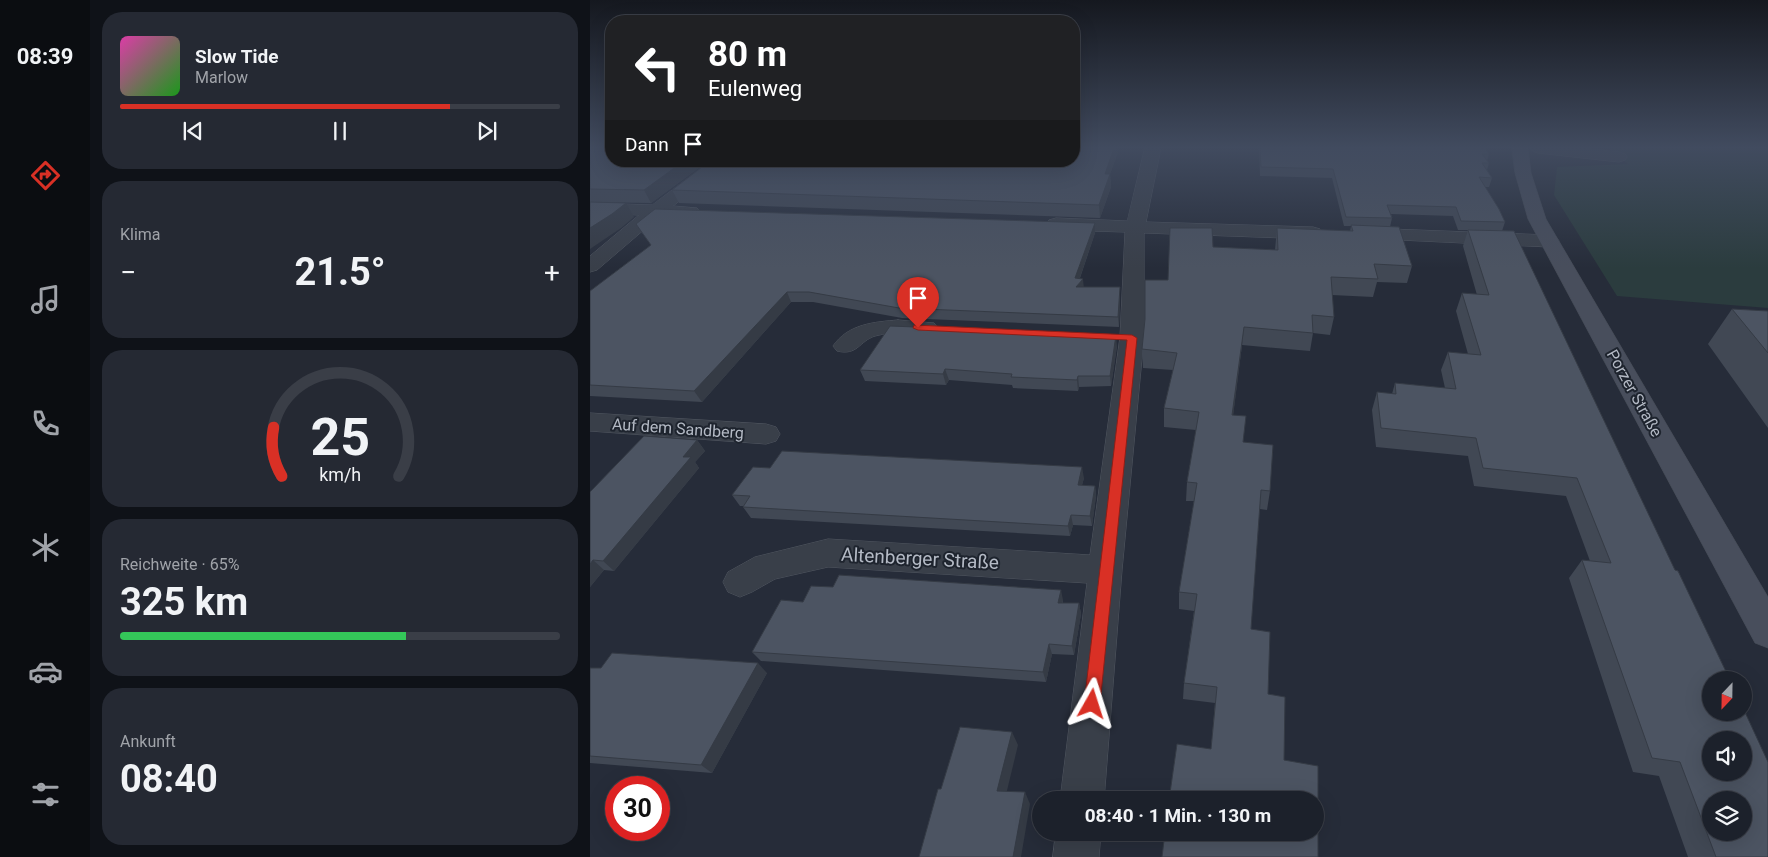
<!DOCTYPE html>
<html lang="de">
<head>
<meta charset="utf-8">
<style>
	body { margin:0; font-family:Roboto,sans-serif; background:#252933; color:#f1f3f6; height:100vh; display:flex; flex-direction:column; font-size:19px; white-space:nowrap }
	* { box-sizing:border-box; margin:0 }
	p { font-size:16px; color:#a0a3a9 }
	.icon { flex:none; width:28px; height:28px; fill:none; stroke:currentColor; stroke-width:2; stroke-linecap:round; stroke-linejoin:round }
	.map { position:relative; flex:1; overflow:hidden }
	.sheet { display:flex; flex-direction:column; gap:12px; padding:12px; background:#0f1218; width:500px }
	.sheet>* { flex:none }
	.hud { position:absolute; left:15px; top:15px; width:475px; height:152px; border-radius:20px; box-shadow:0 5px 20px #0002,0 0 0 1px #3a3e47; background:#202124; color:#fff; overflow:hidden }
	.needle { width:32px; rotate:202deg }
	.tools { position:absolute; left:1112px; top:671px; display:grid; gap:10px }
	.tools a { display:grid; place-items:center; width:50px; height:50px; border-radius:50%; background:#1c212b; box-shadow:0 5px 20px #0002,0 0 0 1px #3a3e47; font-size:25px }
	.speed { position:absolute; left:15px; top:776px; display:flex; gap:10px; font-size:25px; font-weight:700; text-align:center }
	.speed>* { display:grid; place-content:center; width:65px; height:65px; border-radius:50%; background:#1c212b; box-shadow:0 5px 20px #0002,0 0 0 1px #3a3e47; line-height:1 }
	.speed .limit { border:8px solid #d22; background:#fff; color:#111 }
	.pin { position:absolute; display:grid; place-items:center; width:42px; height:42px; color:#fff; margin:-51px -21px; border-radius:50% 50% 50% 0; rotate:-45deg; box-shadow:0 0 5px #0007 }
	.pin .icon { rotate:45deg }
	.me { position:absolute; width:55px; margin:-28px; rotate:6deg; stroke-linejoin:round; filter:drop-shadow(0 0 4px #0008) }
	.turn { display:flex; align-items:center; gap:18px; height:105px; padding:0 20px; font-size:22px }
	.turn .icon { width:65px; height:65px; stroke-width:2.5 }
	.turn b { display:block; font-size:35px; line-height:42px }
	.then { display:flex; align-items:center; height:48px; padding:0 20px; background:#0003; gap:10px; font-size:19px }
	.big { font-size:38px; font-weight:700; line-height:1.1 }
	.sheet .card { flex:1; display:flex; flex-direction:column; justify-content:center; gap:8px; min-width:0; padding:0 18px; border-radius:20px; background:#252933 }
	.sheet .dial { align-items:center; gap:0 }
	.dial svg { height:130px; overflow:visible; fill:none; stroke:#3a3e47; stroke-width:7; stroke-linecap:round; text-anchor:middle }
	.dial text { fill:#f1f3f6; stroke:none }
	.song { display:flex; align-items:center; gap:15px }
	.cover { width:60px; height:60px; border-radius:8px; background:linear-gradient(135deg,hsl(320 70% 55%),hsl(120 70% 35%)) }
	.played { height:5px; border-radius:2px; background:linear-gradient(90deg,#d93025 75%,#3a3e47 75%) }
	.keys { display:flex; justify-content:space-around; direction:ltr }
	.heat { display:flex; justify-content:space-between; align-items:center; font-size:28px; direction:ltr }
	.charge { height:8px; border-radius:4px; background:linear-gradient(90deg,#34c759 65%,#3a3e47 0) }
	.trip { position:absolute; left:442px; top:791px; width:292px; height:50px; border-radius:25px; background:#1c212b; box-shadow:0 5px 20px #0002,0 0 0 1px #3a3e47; font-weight:700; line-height:50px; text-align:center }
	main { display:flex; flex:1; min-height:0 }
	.tabs { display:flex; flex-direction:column; width:90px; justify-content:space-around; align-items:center; background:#0b0d11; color:#a0a3a9 }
	.tabs .icon { width:35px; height:35px }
	.tabs .current { color:#d93025 }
	.tabs b { font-size:22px; color:#f1f3f6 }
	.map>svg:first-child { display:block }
	.green { fill:#2b3c3e }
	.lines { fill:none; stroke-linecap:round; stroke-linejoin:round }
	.minor-casing { stroke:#515761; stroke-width:1 }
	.secondary-casing { stroke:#424852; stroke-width:1 }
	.minor { fill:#393f49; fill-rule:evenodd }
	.secondary { fill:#484e5c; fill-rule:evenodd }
	.wall { fill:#414854 }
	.shaded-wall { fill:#353b45 }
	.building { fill:#4c5462; stroke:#353b45; fill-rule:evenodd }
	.route { fill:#d93025; stroke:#8d1f18 }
	.labels { text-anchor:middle; stroke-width:4; stroke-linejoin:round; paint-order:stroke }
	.street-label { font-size:16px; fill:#b4bac5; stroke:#1e242e }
	.near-street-label { font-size:19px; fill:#b4bac5; stroke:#1e242e }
</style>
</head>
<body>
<main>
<nav class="tabs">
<b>08:39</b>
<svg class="icon current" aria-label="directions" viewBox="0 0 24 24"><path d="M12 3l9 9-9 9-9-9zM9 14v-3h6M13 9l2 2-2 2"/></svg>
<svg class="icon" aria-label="music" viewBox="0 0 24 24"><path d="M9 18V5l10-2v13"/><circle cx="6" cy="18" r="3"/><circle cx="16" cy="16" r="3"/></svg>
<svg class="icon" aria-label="phone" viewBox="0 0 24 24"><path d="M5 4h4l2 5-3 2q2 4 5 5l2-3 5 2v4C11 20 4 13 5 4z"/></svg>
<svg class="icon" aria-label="climate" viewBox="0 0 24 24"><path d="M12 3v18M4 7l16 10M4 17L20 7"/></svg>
<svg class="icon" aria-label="car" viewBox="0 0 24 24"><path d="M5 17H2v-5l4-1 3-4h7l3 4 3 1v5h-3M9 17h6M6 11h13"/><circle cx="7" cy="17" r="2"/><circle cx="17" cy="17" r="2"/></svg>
<svg class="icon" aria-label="filters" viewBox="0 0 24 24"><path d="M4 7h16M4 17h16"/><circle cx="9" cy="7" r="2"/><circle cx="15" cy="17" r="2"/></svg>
</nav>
<section class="sheet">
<div class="card">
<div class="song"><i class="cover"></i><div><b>Slow Tide</b><p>Marlow</p></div></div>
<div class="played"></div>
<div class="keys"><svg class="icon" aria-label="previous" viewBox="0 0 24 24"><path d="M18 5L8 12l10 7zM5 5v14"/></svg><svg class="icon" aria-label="pause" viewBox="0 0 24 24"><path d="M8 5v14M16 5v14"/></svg><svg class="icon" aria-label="next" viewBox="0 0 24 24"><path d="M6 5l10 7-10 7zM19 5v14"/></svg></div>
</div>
<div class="card"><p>Klima</p>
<div class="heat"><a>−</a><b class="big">21.5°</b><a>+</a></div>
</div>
<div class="card dial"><svg viewBox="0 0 100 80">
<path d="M14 69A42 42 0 1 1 86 69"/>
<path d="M14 69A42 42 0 0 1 9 39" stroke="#d93025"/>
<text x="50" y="56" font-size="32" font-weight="700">25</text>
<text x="50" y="72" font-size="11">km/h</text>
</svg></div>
<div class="card"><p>Reichweite · 65%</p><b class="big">325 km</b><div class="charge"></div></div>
<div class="card"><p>Ankunft</p><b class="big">08:40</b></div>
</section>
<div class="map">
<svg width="1178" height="857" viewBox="0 0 1178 857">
	<rect width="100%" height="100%" fill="#262c39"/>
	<path class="green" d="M1020 148H1178V308L1027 296 964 195 967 167 1038 164Z"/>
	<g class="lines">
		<g class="minor-casing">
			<g id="minor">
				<path d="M555 148H571L556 222 723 227 730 229 733 233 730 237 723 239 554 233V337L532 570 514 800H470L497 583 238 567 185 579 162 592 150 597 138 592 133 582 138 572 165 557 238 539 500 555 530 337 535 232 466 230 459 228 457 224 459 220 466 218 537 221Z"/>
				<path d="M941 148H992L1029 152 1035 154 1037 157 1035 160 1029 162 948 153 943 151Z"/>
				<path d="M121 161H140L83 206 107 208 110 212 107 216 101 217 70 216 7 270 0 272V256L49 215 0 213V203L62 205Z"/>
				<path d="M774 228 959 235 966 237 969 241 966 245 959 247 767 238 764 234 767 230Z"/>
				<path d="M308 320 344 323 348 328 344 333C325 338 304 330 285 336 269 341 268 356 247 351L243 346C258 324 284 322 308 320Z"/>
				<path d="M0 413 176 424 186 427 190 434 186 441 176 444 0 431Z"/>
				<path d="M466 832H511L509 857H463Z"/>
			</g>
		</g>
		<g class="secondary-casing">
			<path id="secondary" d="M922 148H938L941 173 956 219 1178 597V648L1165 643 938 219 925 173Z"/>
		</g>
		<use href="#minor" class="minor"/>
		<use href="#secondary" class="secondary"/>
	</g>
	<g class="wall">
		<path d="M0 148 21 161H118L61 203 0 202Z"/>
		<path d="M669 148H895L899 154 897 161 899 163 897 170 902 178 899 187H895L915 222 912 231 1178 857H1098L1069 776 1043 772 979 578 992 560 1000 561 976 496 884 486 878 456 786 447 782 410 787 392 802 394 805 383 855 388 851 370 858 352 878 354 866 311 872 293 887 295 873 246 878 230H868L863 216 801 214 802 218 800 227 822 266 817 283 787 282 783 297 742 295 744 317 740 335 723 333 720 351 652 345 643 415 653 442 680 491 677 510 670 509 621 749 625 703 593 699 594 683 604 611 589 609V592L604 501H596L597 482 606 430 574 427V408L583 370 553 368 552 349 578 280 623 247 685 250 687 228 760 231 761 226H754L742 178 670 176Z"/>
		<path d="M528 152 520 174 521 187 510 218 89 203 82 190Z"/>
		<path d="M505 223V233L490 278 493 287H530V297L529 327 312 318 223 302H201L112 402 0 396V291L61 245 46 224Z"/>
		<path d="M1142 309 1178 311V428L1118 344Z"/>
		<path d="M527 346 521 386 489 387 488 391 423 388 422 385 359 380 356 385 275 381 270 370Z"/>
		<path d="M107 440 115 451 105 462 109 468 24 571 14 570 0 587V492Z"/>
		<path d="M180 468 494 478 492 485 505 486 506 496 502 526 483 525 480 536 161 518 153 507 154 506H150L142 495Z"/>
		<path d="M473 600V603H489L491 614 484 655 462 654 456 682 171 661 162 652 213 602Z"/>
		<path d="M0 668 177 673 122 773 0 763Z"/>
	</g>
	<g class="shaded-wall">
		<path d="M524 148H528V152L520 174 521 187 510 218 509 205 515 174Z"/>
		<path d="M94 161H118L61 203 54 190Z"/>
		<path d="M36 203 44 217 31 228 0 249V228Z"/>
		<path d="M505 223V233L487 286 493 279 494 289 488 297 485 278Z"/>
		<path d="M530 287V297L529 327 528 317Z"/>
		<path d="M197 292 201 302 112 402 104 391Z"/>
		<path d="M654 327 652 345 641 433 642 415Z"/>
		<path d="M526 335 527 346 521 386 520 376Z"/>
		<path d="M355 369 359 380 356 385 353 374Z"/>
		<path d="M488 376 489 387 488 391 487 380Z"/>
		<path d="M107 440 115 451 105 462 109 468 24 571 13 561 93 457Z"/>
		<path d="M492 467 494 478 489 496 488 485Z"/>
		<path d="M505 486 506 496 502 526 500 516Z"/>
		<path d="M481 515 483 525 480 536 478 526Z"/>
		<path d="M3 560 14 570 0 587V564Z"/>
		<path d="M471 590 473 600 471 613 468 603Z"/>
		<path d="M489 603 491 614 484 655 482 646Z"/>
		<path d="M459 644 462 654 456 682 453 672Z"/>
		<path d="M168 663 177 673 122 773 111 765Z"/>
		<path d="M422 732 428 745 414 803 407 791Z"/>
		<path d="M435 792 440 804 431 857H423Z"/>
	</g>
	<g class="building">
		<path d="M0 148H21V161H94L54 190 0 189Z"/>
		<path d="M484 148H524L515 174H520L509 205 82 190 120 161H484Z"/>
		<path d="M670 148H895L899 154H892L899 163H892L902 178 889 177 909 209 915 222 871 221 866 207 797 205 802 218 756 217 743 169 671 167Z"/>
		<path d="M0 202 36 203 22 214 0 228Z"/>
		<path d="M65 209 505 223 485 278 493 279 486 287H530L528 317 309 308 219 292H197L104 391 0 385V291L61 245 46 224Z"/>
		<path d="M761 225 809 227 822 266 784 264 788 279 741 277 744 317 722 315 723 333 654 327 642 415 656 416 653 442 683 445 680 491 671 490 661 629 680 632 678 694 695 697 694 760 728 766V857H572L575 832H726V800H579L587 744 621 749 627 687 594 683 607 594 589 592 607 483 597 482 609 412 574 408 587 353 552 349 555 319V280H578L580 228H622L623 247 688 250 687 228 763 231Z"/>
		<path d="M878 230 924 231 1085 570 1088 571 1140 680H1121V712H1154V710L1178 762V857H1126L1090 762 1062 758 992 560 1021 563 987 478 893 468 886 438 791 428 787 392 806 394 805 383 866 389 858 352 891 355 872 293 899 295ZM1121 740H1154V772H1121ZM1121 800H1154V832H1121Z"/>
		<path d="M1142 309 1178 311V353Z"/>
		<path d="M300 326 526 335 520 376H488L487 380 421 377 422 374 355 369 353 374 270 370Z"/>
		<path d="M54 436 107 440 93 457H101L13 561 3 560 0 564V492Z"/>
		<path d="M192 451 492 467 488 485 505 486 500 516 481 515 478 526 153 507 160 496 142 495 163 467 180 468Z"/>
		<path d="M249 575 471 590 468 603H489L482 646 459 644 453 672 162 652 191 600 213 602 221 586 243 587Z"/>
		<path d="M22 653 168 663 111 765 0 756V668H11Z"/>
		<path d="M370 727 422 732 407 791 435 792 423 857H329L348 789H351Z"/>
	</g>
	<linearGradient id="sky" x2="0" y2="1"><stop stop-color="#15181f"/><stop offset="0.55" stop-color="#414b5f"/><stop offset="1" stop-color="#414b5f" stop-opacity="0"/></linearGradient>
	<rect width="1178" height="268" fill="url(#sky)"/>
	<path class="route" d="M324 325 542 335 547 338 510 704 508 710 502 712 496 710 494 704 537 340 328 330 323 328Z"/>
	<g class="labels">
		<g class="street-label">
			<text transform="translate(1045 393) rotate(61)" y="6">Porzer Straße</text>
			<text transform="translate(88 428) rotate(4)" y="6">Auf dem Sandberg</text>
		</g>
		<g class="near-street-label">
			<text transform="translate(330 558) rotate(3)" y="7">Altenberger Straße</text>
		</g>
	</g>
</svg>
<div class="tools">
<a><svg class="needle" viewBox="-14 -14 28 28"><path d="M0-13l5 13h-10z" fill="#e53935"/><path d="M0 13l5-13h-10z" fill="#a0a3a9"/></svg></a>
<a><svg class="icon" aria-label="sound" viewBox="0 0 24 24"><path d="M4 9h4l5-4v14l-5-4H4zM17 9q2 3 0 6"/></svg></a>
<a><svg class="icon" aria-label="layers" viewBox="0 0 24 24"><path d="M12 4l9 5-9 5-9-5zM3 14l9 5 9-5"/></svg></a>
</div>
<div class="speed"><div class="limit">30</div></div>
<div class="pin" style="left:328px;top:328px;background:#d93025"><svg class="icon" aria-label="arrive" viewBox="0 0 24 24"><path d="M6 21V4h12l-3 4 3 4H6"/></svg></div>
<svg class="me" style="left:502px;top:704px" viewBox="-20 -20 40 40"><path d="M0-17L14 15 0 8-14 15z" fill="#d93025" stroke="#fff" stroke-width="4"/></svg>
<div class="trip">08:40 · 1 Min. · 130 m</div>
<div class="hud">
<div class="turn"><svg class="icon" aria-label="left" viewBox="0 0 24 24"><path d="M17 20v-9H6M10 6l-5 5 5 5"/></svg><div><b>80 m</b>Eulenweg</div></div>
<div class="then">Dann<svg class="icon" aria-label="arrive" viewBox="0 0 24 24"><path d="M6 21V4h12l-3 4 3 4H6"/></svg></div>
</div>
</div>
</main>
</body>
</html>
